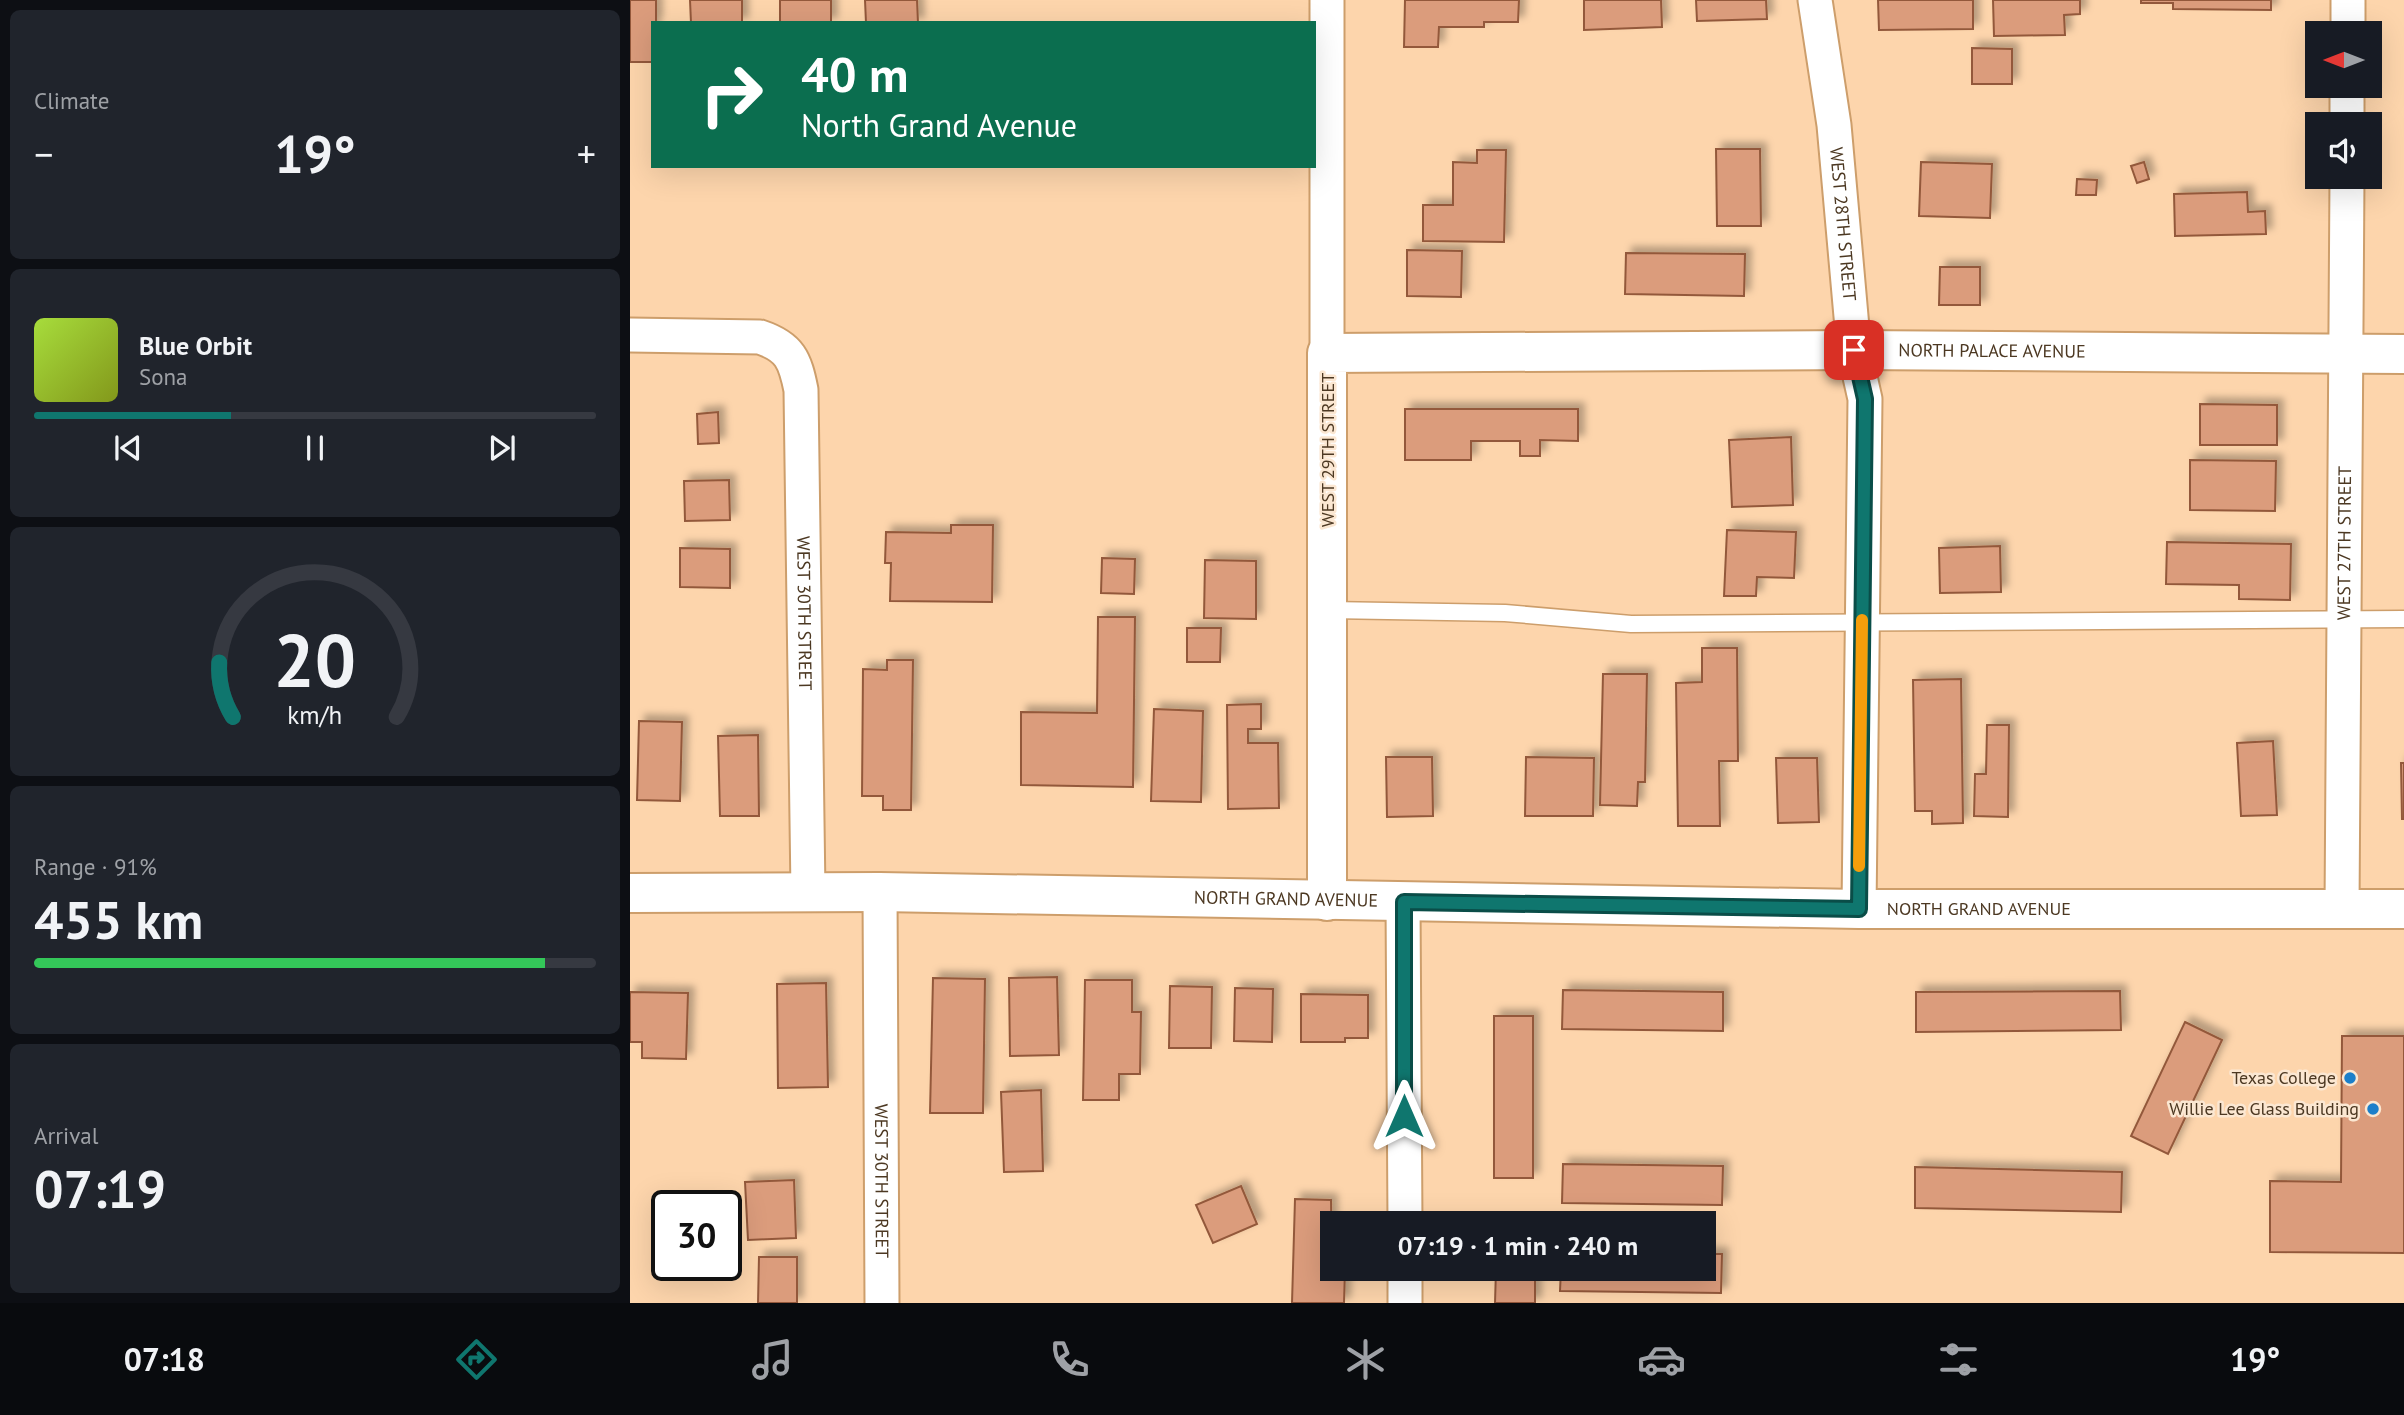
<!DOCTYPE html>
<html lang="en">
<head>
<meta charset="utf-8">
<style>
	body { margin:0; font-family:"PT Sans",sans-serif; background:#20242c; color:#f1f3f6; height:100vh; display:flex; flex-direction:column; font-size:26px; white-space:nowrap }
	* { box-sizing:border-box; margin:0 }
	p { font-size:23px; color:#9ea1a6 }
	.icon { flex:none; width:38px; height:38px; fill:none; stroke:currentColor; stroke-width:2; stroke-linecap:round; stroke-linejoin:round }
	.map { position:relative; flex:1; overflow:hidden }
	.panel { display:flex; flex-direction:column; gap:10px; padding:10px; background:#0d0f14; width:630px }
	.panel>* { flex:none }
	.top-card { position:absolute; left:21px; top:21px; width:665px; height:147px; border-radius:0px; box-shadow:0 7px 28px #0002; background:#0b6e4f; color:#fff; overflow:hidden }
	.needle { width:46px; rotate:270deg }
	.tools { position:absolute; left:1675px; top:21px; display:grid; gap:14px }
	.tools a { display:grid; place-items:center; width:77px; height:77px; border-radius:0px; background:#171b24; box-shadow:0 7px 28px #0002; font-size:35px }
	.speed { position:absolute; left:21px; top:1190px; display:flex; gap:14px; font-size:35px; font-weight:700; text-align:center }
	.speed>* { display:grid; place-content:center; width:91px; height:91px; border-radius:50%; background:#171b24; box-shadow:0 7px 28px #0002; line-height:1 }
	.speed .limit { border:4px solid #111; border-radius:10px; background:#fff; color:#111 }
	.pin { position:absolute; display:grid; place-items:center; width:60px; height:60px; color:#fff; margin:-30px; border-radius:14px; box-shadow:0 4px 10px #0006 }
	.me { position:absolute; width:77px; margin:-38px; rotate:0deg; stroke-linejoin:round; filter:drop-shadow(0 0 5px #0008) }
	.turn { display:flex; align-items:center; gap:24px; height:147px; padding:0 35px; font-size:32px }
	.turn .icon { width:91px; height:91px; stroke-width:2.5 }
	.turn b { display:block; font-size:49px; line-height:60px }
	.big { font-size:52px; font-weight:700; line-height:1.1 }
	.panel .widget { flex:1; display:flex; flex-direction:column; justify-content:center; gap:10px; min-width:0; padding:0 24px; border-radius:10px; background:#20242c }
	.panel .dial { align-items:center; gap:0 }
	.dial svg { height:182px; overflow:visible; fill:none; stroke:#363941; stroke-width:7; stroke-linecap:round; text-anchor:middle }
	.dial text { fill:#f1f3f6; stroke:none }
	.song { display:flex; align-items:center; gap:21px }
	.cover { width:84px; height:84px; border-radius:10px; background:linear-gradient(135deg,hsl(80 70% 55%),hsl(70 70% 35%)) }
	.played { height:7px; border-radius:4px; background:linear-gradient(90deg,#0f766e 35%,#363941 35%) }
	.keys { display:flex; justify-content:space-around; direction:ltr }
	.heat { display:flex; justify-content:space-between; align-items:center; font-size:38px; direction:ltr }
	.charge { height:10px; border-radius:5px; background:linear-gradient(90deg,#34c759 91%,#363941 0) }
	.trip { position:absolute; left:690px; top:1211px; width:396px; height:70px; border-radius:0px; background:#171b24; box-shadow:0 7px 28px #0002; font-weight:700; line-height:70px; text-align:center }
	.tab-bar { display:flex; height:112px; justify-content:space-around; align-items:center; background:#090b0e; color:#9ea1a6 }
	.tab-bar .icon { width:49px; height:49px }
	.tab-bar .selected { color:#0f766e }
	.tab-bar b { font-size:32px; color:#f1f3f6 }
	main { display:flex; flex:1; min-height:0 }
	.map>svg:first-child { display:block }
	.building { fill:#db9c7c; stroke:#93593b; stroke-width:2; filter:url(#shadow) }
	.lines { fill:none; stroke-linecap:round; stroke-linejoin:round }
	.lane-casing { stroke:#cd9e6b; stroke-width:19 }
	.street-casing { stroke:#cd9e6b; stroke-width:37 }
	.secondary-casing { stroke:#cd9e6b; stroke-width:42 }
	.lane { stroke:#fff; stroke-width:16 }
	.street { stroke:#fff; stroke-width:33 }
	.secondary { stroke:#fff; stroke-width:38 }
	.route-casing { stroke:#0a4d48; stroke-width:18 }
	.route { stroke:#0f766e; stroke-width:12 }
	.slow { stroke:#f59e0b; stroke-width:12 }
	.poi-dot { fill:#1c7fca; stroke:#fbe7d2; stroke-width:2.5 }
	.labels { text-anchor:middle; stroke-width:5; stroke-linejoin:round; paint-order:stroke }
	.street-label { font-size:18px; fill:#4c3822; stroke:#fbe7d2 }
	.poi-label { font-size:18px; fill:#4c3822; stroke:#fbe7d2; text-anchor:end }
</style>
</head>
<body>
<main>
<section class="panel">
<div class="widget"><p>Climate</p>
<div class="heat"><a>−</a><b class="big">19°</b><a>+</a></div>
</div>
<div class="widget">
<div class="song"><i class="cover"></i><div><b>Blue Orbit</b><p>Sona</p></div></div>
<div class="played"></div>
<div class="keys"><svg class="icon" aria-label="previous" viewBox="0 0 24 24"><path d="M18 5L8 12l10 7zM5 5v14"/></svg><svg class="icon" aria-label="pause" viewBox="0 0 24 24"><path d="M8 5v14M16 5v14"/></svg><svg class="icon" aria-label="next" viewBox="0 0 24 24"><path d="M6 5l10 7-10 7zM19 5v14"/></svg></div>
</div>
<div class="widget dial"><svg viewBox="0 0 100 80">
<path d="M14 69A42 42 0 1 1 86 69"/>
<path d="M14 69A42 42 0 0 1 8 45" stroke="#0f766e"/>
<text x="50" y="56" font-size="32" font-weight="700">20</text>
<text x="50" y="72" font-size="11">km/h</text>
</svg></div>
<div class="widget"><p>Range · 91%</p><b class="big">455 km</b><div class="charge"></div></div>
<div class="widget"><p>Arrival</p><b class="big">07:19</b></div>
</section>
<div class="map">
<svg width="1774" height="1303" viewBox="0 0 1774 1303">
	<defs>
		<filter id="shadow"><feDropShadow dx="6" dy="-6" stdDeviation="3.5" flood-color="#0004"/></filter>
	</defs>
	<rect width="100%" height="100%" fill="#fdd5ac"/>
	<g class="building">
		<path d="M0 0H26V23H23V62H0Z"/>
		<path d="M60 0H112V23H61Z"/>
		<rect x="150" y="0" width="51" height="23"/>
		<path d="M235 0H287L288 23H236Z"/>
		<path d="M775 0H889L888 22H854V27H809L808 47H774Z"/>
		<path d="M954 0H1031L1032 27 954 30Z"/>
		<path d="M1066 0H1136L1137 19 1067 21Z"/>
		<path d="M1248 0H1343V29L1249 30Z"/>
		<path d="M1363 0H1450V14L1434 15 1435 35 1364 36Z"/>
		<path d="M1511 0H1641V10L1543 9V3H1511Z"/>
		<path d="M1342 48 1382 49V84H1342Z"/>
		<path d="M1086 149H1130L1131 226H1087Z"/>
		<path d="M847 150H876L874 242 793 241V205H823V162L847 163Z"/>
		<path d="M1291 162 1362 164 1360 218 1289 216Z"/>
		<path d="M1514 162 1519 179 1507 183 1501 166Z"/>
		<path d="M1447 179 1467 180 1466 195H1446Z"/>
		<path d="M1617 192 1618 212 1635 211 1636 234 1545 236 1544 194Z"/>
		<path d="M777 250 832 251 831 297 777 296Z"/>
		<path d="M996 253 1115 254 1114 296 995 294Z"/>
		<path d="M1310 267H1350V305H1309Z"/>
		<path d="M1570 404 1647 405V445H1570Z"/>
		<path d="M775 409H948V441L910 440V456H890V441H841V460H775Z"/>
		<path d="M88 412 89 443 68 444 67 414Z"/>
		<path d="M1161 437 1163 505 1102 507 1099 440Z"/>
		<path d="M1560 460 1646 461 1645 511 1560 510Z"/>
		<path d="M99 480 100 520 55 521 54 481Z"/>
		<path d="M321 525H363L362 602 260 601 261 563H255L256 532 321 533Z"/>
		<path d="M1097 530 1166 532 1164 578 1127 577 1126 596H1094Z"/>
		<path d="M1537 542 1661 544 1660 600 1609 599V585L1536 584Z"/>
		<path d="M1370 546 1371 592 1310 593 1309 548Z"/>
		<path d="M50 548 100 549V588L50 587Z"/>
		<path d="M472 558 505 559 504 594 471 593Z"/>
		<path d="M575 560 626 561V619L574 618Z"/>
		<path d="M468 617H505L503 787 391 785V712L467 713Z"/>
		<path d="M557 628H591L590 662H557Z"/>
		<path d="M1072 648H1107L1108 761H1089L1090 826H1048L1046 683 1072 682Z"/>
		<path d="M257 660H283L281 810H253V796H232L233 669 257 670Z"/>
		<path d="M973 674H1017L1015 782H1008L1007 806 970 805Z"/>
		<path d="M1331 679 1333 823 1302 824V811H1285L1283 680Z"/>
		<path d="M631 704V729H618V743H648L649 808 598 809 597 705Z"/>
		<path d="M524 709 573 711 571 802 521 801Z"/>
		<path d="M9 721 52 722 50 801 7 800Z"/>
		<path d="M1357 725H1379L1378 817 1344 816 1345 774H1356Z"/>
		<path d="M128 735 129 816H90L88 736Z"/>
		<path d="M1643 741 1647 815 1611 816 1607 743Z"/>
		<path d="M756 757H802L803 816 757 817Z"/>
		<path d="M896 757 964 758 963 816H895Z"/>
		<path d="M1146 758H1187L1189 822 1148 823Z"/>
		<path d="M1771 763H1774V819H1772Z"/>
		<path d="M427 977 429 1055 380 1056 379 978Z"/>
		<path d="M303 978 355 979 353 1113H300Z"/>
		<path d="M455 980H502V1012H511L510 1074H489V1100H453Z"/>
		<path d="M196 983 198 1087 148 1088 147 984Z"/>
		<path d="M540 986 582 987 581 1048H539Z"/>
		<path d="M605 988 643 989 642 1042 604 1041Z"/>
		<path d="M933 990 1093 992V1031L932 1029Z"/>
		<path d="M1490 991 1491 1030 1286 1032V992Z"/>
		<path d="M0 992 58 993 56 1059 12 1058V1042H0Z"/>
		<path d="M671 994 738 995V1038H715V1042H671Z"/>
		<rect x="864" y="1016" width="39" height="162"/>
		<path d="M1555 1022 1592 1040 1538 1154 1501 1136Z"/>
		<path d="M1712 1036H1774V1253L1640 1252V1181L1711 1182Z"/>
		<path d="M411 1090 413 1171 374 1172 371 1092Z"/>
		<path d="M933 1164 1093 1166 1092 1205 932 1203Z"/>
		<path d="M1285 1167 1492 1172 1491 1212 1285 1208Z"/>
		<path d="M164 1180 166 1238 118 1240 115 1182Z"/>
		<path d="M611 1186 627 1224 583 1243 566 1205Z"/>
		<path d="M665 1199 701 1200 702 1269H715L714 1303H662Z"/>
		<path d="M1073 1254H1092L1091 1293 930 1291 931 1269H1073Z"/>
		<path d="M129 1257H167V1303H128Z"/>
		<path d="M866 1269H905V1303H865Z"/>
	</g>
	<g class="lines">
		<g class="lane-casing">
			<path id="lane" d="M699 610 875 613 1001 624 1774 619"/>
		</g>
		<g class="street-casing">
			<g id="street">
				<path d="M697 0V353"/>
				<path id="s1" d="M1185 0 1204 125 1224 350 1235 399 1229 909"/>
				<path d="M1718 33V0"/>
				<path d="M1717 124V86"/>
				<path id="s2" d="M0 335 130 337C160 347 165 360 171 390L178 892"/>
				<path id="s3" d="M250 892 252 1303"/>
				<path d="M773 902 775 1223"/>
				<path id="s4" d="M1712 909 1717 177"/>
				<path d="M775 1269V1303"/>
			</g>
		</g>
		<g class="secondary-casing">
			<g id="secondary">
				<path id="s5" d="M0 893 250 892 1229 909H1774"/>
				<path id="s6" d="M697 901V353L1224 350 1774 354"/>
			</g>
		</g>
		<use href="#lane" class="lane"/>
		<use href="#street" class="street"/>
		<use href="#secondary" class="secondary"/>
	</g>
	<g class="lines">
		<g class="route-casing">
			<path id="route" d="M774 1116V902L1229 909 1235 399 1224 350"/>
		</g>
		<use href="#route" class="route"/>
		<path class="slow" d="M1229 866 1232 620"/>
	</g>
	<g class="poi-dot">
		<circle cx="1720" cy="1078" r="7"/>
		<circle cx="1743" cy="1109" r="7"/>
	</g>
	<g class="labels">
		<g class="street-label">
			<text dy="6" stroke="none"><textPath href="#s1" startOffset="226">WEST 28TH STREET</textPath></text>
			<text dy="6" stroke="none"><textPath href="#s6" startOffset="1213">NORTH PALACE AVENUE</textPath></text>
			<text transform="translate(698 450) rotate(-90)" y="6">WEST 29TH STREET</text>
			<text dy="6" stroke="none"><textPath href="#s4" startOffset="366">WEST 27TH STREET</textPath></text>
			<text dy="6" stroke="none"><textPath href="#s2" startOffset="425">WEST 30TH STREET</textPath></text>
			<text dy="6" stroke="none"><textPath href="#s5" startOffset="656">NORTH GRAND AVENUE</textPath></text>
			<text dy="6" stroke="none"><textPath href="#s5" startOffset="1349">NORTH GRAND AVENUE</textPath></text>
			<text dy="6" stroke="none"><textPath href="#s3" startOffset="289">WEST 30TH STREET</textPath></text>
		</g>
		<g class="poi-label">
			<text x="1706" y="1084">Texas College</text>
			<text x="1729" y="1115">Willie Lee Glass Building</text>
		</g>
	</g>
</svg>
<div class="tools">
<a><svg class="needle" viewBox="-14 -14 28 28"><path d="M0-13l5 13h-10z" fill="#e53935"/><path d="M0 13l5-13h-10z" fill="#9ea1a6"/></svg></a>
<a><svg class="icon" aria-label="sound" viewBox="0 0 24 24"><path d="M4 9h4l5-4v14l-5-4H4zM17 9q2 3 0 6"/></svg></a>
</div>
<div class="speed"><div class="limit">30</div></div>
<div class="pin" style="left:1224px;top:350px;background:#d93025"><svg class="icon" aria-label="arrive" viewBox="0 0 24 24"><path d="M6 21V4h12l-3 4 3 4H6"/></svg></div>
<svg class="me" style="left:774px;top:1116px" viewBox="-20 -20 40 40"><path d="M0-17L14 15 0 8-14 15z" fill="#0f766e" stroke="#fff" stroke-width="4"/></svg>
<div class="trip">07:19 · 1 min · 240 m</div>
<div class="top-card">
<div class="turn"><svg class="icon" aria-label="right" viewBox="0 0 24 24"><path d="M7 20v-9h11M14 6l5 5-5 5"/></svg><div><b>40 m</b>North Grand Avenue</div></div>
</div>
</div>
</main>
<nav class="tab-bar">
<b>07:18</b>
<svg class="icon selected" aria-label="directions" viewBox="0 0 24 24"><path d="M12 3l9 9-9 9-9-9zM9 14v-3h6M13 9l2 2-2 2"/></svg>
<svg class="icon" aria-label="music" viewBox="0 0 24 24"><path d="M9 18V5l10-2v13"/><circle cx="6" cy="18" r="3"/><circle cx="16" cy="16" r="3"/></svg>
<svg class="icon" aria-label="phone" viewBox="0 0 24 24"><path d="M5 4h4l2 5-3 2q2 4 5 5l2-3 5 2v4C11 20 4 13 5 4z"/></svg>
<svg class="icon" aria-label="climate" viewBox="0 0 24 24"><path d="M12 3v18M4 7l16 10M4 17L20 7"/></svg>
<svg class="icon" aria-label="car" viewBox="0 0 24 24"><path d="M5 17H2v-5l4-1 3-4h7l3 4 3 1v5h-3M9 17h6M6 11h13"/><circle cx="7" cy="17" r="2"/><circle cx="17" cy="17" r="2"/></svg>
<svg class="icon" aria-label="filters" viewBox="0 0 24 24"><path d="M4 7h16M4 17h16"/><circle cx="9" cy="7" r="2"/><circle cx="15" cy="17" r="2"/></svg>
<b>19°</b>
</nav>
</body>
</html>
